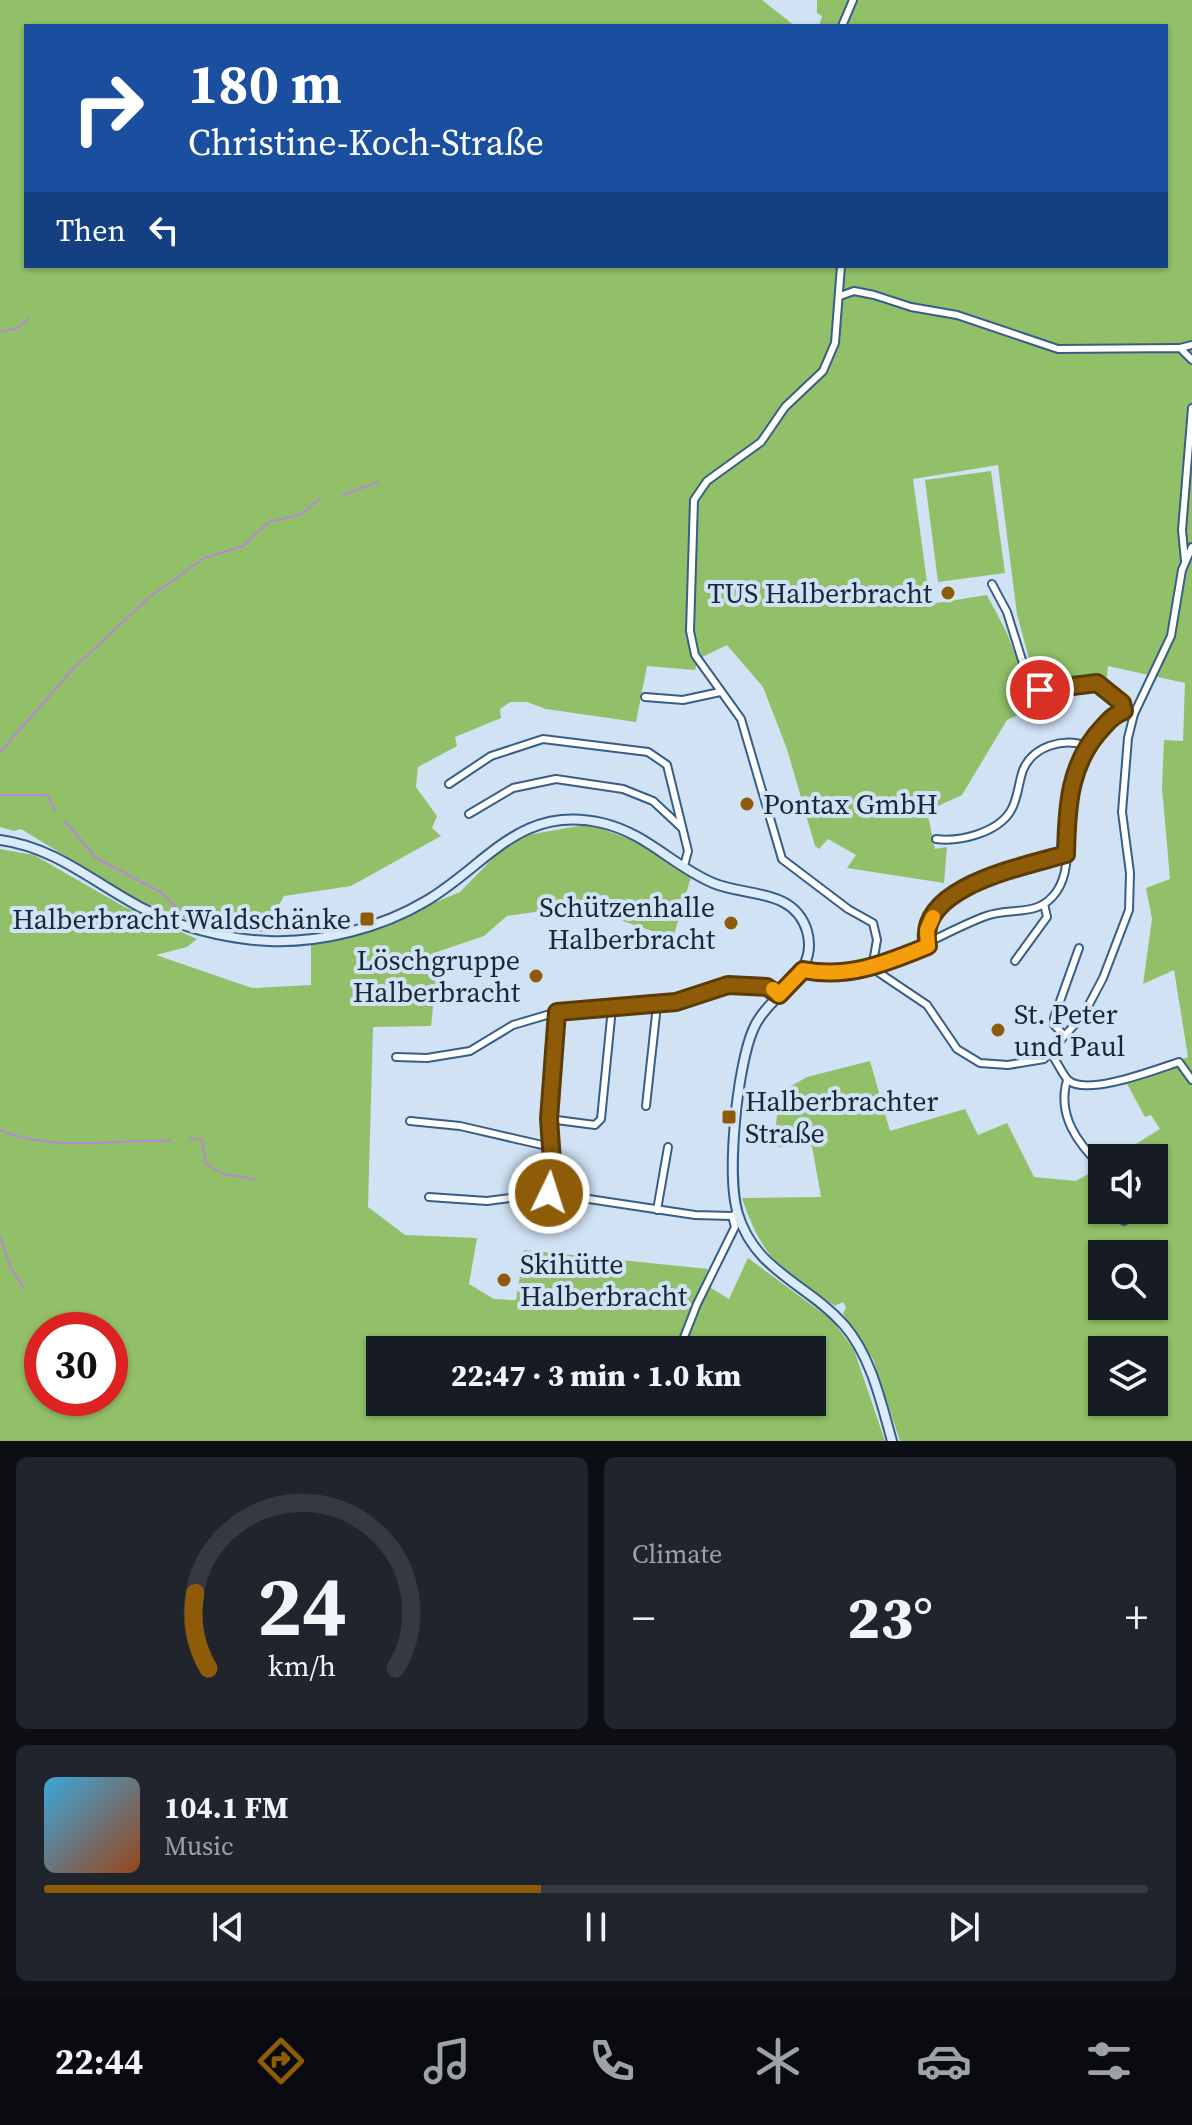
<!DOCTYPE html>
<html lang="en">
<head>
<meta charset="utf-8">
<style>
	body { margin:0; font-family:"Source Serif 4",serif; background:#20242c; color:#f1f3f6; height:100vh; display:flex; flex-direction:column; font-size:30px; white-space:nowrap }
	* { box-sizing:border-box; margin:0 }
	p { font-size:26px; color:#9ea1a6 }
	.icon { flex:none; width:44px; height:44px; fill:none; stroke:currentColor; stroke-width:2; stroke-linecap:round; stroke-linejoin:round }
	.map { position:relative; height:1441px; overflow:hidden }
	.details { display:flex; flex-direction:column; gap:16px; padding:16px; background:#0d0f14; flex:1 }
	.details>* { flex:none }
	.top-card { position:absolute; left:24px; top:24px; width:1144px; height:244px; border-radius:0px; box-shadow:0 2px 6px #0004; background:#1a4fa0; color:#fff; overflow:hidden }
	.controls { position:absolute; left:1088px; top:1144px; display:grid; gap:16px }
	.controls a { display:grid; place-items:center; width:80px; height:80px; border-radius:0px; background:#171b24; box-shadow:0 2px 6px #0004; font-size:40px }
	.speed { position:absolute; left:24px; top:1312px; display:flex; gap:16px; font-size:40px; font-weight:700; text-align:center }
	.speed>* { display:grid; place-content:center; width:104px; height:104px; border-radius:50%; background:#171b24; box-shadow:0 2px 6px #0004; line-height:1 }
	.speed .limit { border:12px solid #d22; background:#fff; color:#111 }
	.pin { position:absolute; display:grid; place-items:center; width:68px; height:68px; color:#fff; margin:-34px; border:4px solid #fff; border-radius:50%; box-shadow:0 2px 8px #0007 }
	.me { position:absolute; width:88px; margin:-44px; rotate:4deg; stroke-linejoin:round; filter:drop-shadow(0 0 6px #0008) }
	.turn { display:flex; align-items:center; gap:28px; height:168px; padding:0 32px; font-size:36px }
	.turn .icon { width:104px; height:104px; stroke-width:2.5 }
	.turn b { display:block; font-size:56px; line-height:68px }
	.then { display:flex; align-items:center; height:76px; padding:0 32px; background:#0003; gap:16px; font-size:30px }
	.big { font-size:60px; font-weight:800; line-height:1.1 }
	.details .card { flex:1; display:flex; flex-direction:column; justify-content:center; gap:12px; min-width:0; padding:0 28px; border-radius:12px; background:#20242c }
	.details .dial { align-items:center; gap:0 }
	.dial svg { height:208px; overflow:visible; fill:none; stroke:#363941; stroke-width:7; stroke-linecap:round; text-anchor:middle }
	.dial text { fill:#f1f3f6; stroke:none }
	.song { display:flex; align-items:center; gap:24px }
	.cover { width:96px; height:96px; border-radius:12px; background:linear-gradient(135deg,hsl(200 70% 55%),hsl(20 70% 35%)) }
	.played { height:8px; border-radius:4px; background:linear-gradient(90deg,#8e5c09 45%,#363941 45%) }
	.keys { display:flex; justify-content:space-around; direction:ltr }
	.heat { display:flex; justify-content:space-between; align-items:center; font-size:44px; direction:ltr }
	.details .tiles { flex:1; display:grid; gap:16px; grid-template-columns:1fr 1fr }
	.card:last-child { grid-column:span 2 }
	.trip { position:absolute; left:366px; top:1336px; width:460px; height:80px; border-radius:0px; background:#171b24; box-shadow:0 2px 6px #0004; font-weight:800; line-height:80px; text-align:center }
	.menu { display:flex; height:128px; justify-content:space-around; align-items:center; background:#090b0e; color:#9ea1a6 }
	.menu .icon { width:56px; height:56px }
	.menu .selected { color:#8e5c09 }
	.menu b { font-size:36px; color:#f1f3f6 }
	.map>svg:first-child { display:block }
	.green { fill:#91c069; fill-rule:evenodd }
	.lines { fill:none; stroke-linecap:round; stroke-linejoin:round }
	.stream { stroke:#b885d7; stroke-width:2 }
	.street-casing { stroke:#385e87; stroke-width:10 }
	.secondary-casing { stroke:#385e87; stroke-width:12 }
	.street { stroke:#fff; stroke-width:6 }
	.secondary { stroke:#dcebfc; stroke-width:8 }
	.route-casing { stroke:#5c3c06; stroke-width:20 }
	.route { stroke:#8e5c09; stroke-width:14 }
	.slow { stroke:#f59e0b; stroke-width:14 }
	.poi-dot { fill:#8e5c09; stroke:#d1e2f5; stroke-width:3 }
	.labels { text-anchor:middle; stroke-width:8; stroke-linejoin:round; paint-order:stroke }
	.poi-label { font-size:28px; fill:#172839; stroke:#d1e2f5; text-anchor:end }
</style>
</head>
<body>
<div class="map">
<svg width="1192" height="1441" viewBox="0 0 1192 1441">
	<rect width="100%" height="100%" fill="#d1e2f5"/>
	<g class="green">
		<path d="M0 0H762L795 26H26V266H1166V26H845L856 0H1192V1441H900L873 1359 843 1314 846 1307 843 1302 835 1306C782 1271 763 1260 742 1198L821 1197 812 1146 774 1147 779 1093 807 1077 870 1061 890 1131 965 1109 978 1135 1007 1123 1034 1177 1076 1181 1102 1166V1210H1154V1158H1133L1136 1144 1160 1129 1151 1115 1145 1117 1125 1080 1188 1057 1174 970 1143 984 1152 919 1146 888 1170 879 1162 787 1164 740 1183 741 1185 683 1108 666 1106 684 1087 678 1069 683 1064 708H1034L1007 720 962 795 927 811 935 849 947 847 944 883 847 868 856 855 828 839 819 849 815 846 787 749 763 687 727 645 698 659 695 670 647 666 636 722 546 709 527 702H510L500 709 501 718 455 737 457 746 418 767 416 787 437 816 432 828 441 836 351 886 284 896 264 932 210 928 139 901 21 829 14 831 0 827ZM998 465 1017 614 1034 677 1033 692 1026 683 1007 633 987 595 930 604 913 479ZM1102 1254H1154V1306H1102ZM1102 1350H1154V1402H1102Z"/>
		<path d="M817 0H849L838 26H819L822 16 817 13Z"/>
		<path d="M991 471 1005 573 938 582 925 480Z"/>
		<path d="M590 824 652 848 691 877 673 938 578 906 507 916 484 936 431 954 436 978 431 1026 373 1027 368 1207 405 1235 477 1238 469 1284 494 1299 516 1300 524 1250 708 1269 703 1283 729 1299 748 1258 833 1321 854 1350 885 1441H0V849L34 855 123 906 197 939 187 947 156 955 252 988 311 985V943L354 936 460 892 501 850 527 835ZM42 1330H110V1398H42ZM380 1350H812V1402H380Z"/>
	</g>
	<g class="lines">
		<g class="stream">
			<path d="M0 331 16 329 28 319"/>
			<path d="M343 495 378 482"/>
			<path d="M0 752 74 668 147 599 204 558 243 546 269 522 302 514 319 499"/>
			<path d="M0 795H47L55 810"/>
			<path d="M65 821 96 858 161 892 179 910"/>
			<path d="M0 1130C54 1153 112 1139 170 1141"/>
			<path d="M190 1138 202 1140 206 1164 223 1174 255 1179"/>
			<path d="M0 1237 12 1270 24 1288"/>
		</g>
		<g class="street-casing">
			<g id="street">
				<path d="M842 26 853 0"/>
				<path d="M841 266 835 343 823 371 785 407 761 442 707 481 694 500 690 631 695 655 741 719 782 859 848 909 873 923 877 940 872 968"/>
				<path d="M840 296 854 291 874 295 911 307 957 315 1058 349 1180 348 1192 360"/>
				<path d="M1180 348 1192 345"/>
				<path d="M1185 561 1182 530 1192 408"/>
				<path d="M992 584 1007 612 1027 676 1035 687 1051 691 1097 683 1111 692 1124 711"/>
				<path d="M645 697 683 700 720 692"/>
				<path d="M449 784 491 756 543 739 648 752 667 765 688 851 684 866"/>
				<path d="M469 814 513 788 556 779 623 789 653 801 682 828"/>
				<path d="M936 839C960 842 996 833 1010 812 1018 800 1018 784 1023 770 1033 746 1064 737 1087 746"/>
				<path d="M928 946C914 886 1027 866 1066 854"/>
				<path d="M1015 961 1047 917 1044 904"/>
				<path d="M872 968 927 1005 957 1049 980 1063 1008 1065 1044 1059 1084 1014 1103 978 1129 910 1130 873 1122 812 1128 738 1134 714 1171 636 1182 570 1192 547"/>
				<path d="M803 970C874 984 924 939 986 916 1012 906 1038 919 1057 891 1072 868 1065 838 1067 813 1069 784 1078 757 1096 734 1104 725 1112 715 1124 711L1134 714"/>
				<path d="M1064 1035 1054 1025V1018L1079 948"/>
				<path d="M1051 1054C1057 1061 1062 1074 1068 1080 1086 1097 1157 1069 1179 1062L1192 1080"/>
				<path d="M396 1057 427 1058 470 1051 513 1025 557 1012 676 1002 728 985 767 987 779 995"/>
				<path d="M1067 1080C1057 1115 1077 1143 1102 1167"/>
				<path d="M646 1106 657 1005"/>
				<path d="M549 1119 595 1125 601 1119 612 1008"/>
				<path d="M410 1121 460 1126 551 1147"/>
				<path d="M549 1193 552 1161 549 1119 557 1012"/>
				<path d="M429 1197 487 1201 549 1193 695 1215 732 1216 737 1213"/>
				<path d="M657 1210 668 1147"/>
				<path d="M1124 1221 1125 1210"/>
				<path d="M679 1350 697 1304 735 1227 732 1216"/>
			</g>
		</g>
		<g class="secondary-casing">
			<path id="secondary" d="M0 840C54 847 93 882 140 907 179 927 225 939 269 941 321 943 381 928 426 901 487 865 520 804 602 823 646 833 673 866 713 883 746 897 794 888 807 931 820 977 768 993 753 1030 737 1067 726 1176 738 1214 755 1271 808 1284 844 1325 871 1356 881 1402 892 1441"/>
		</g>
		<use href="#street" class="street"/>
		<use href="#secondary" class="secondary"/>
	</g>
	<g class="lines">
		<g class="route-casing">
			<path id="route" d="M549 1193 552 1161 549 1119 557 1012 676 1002 728 985 767 987 779 995 803 970C849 979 886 963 928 946 914 886 1027 866 1066 854 1067 806 1069 762 1104 726 1110 719 1115 714 1124 711L1122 703 1097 683 1040 690"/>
		</g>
		<use href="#route" class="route"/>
		<path class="slow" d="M773 989 779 995 803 970C849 979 886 963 928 946L927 930 933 917"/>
	</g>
	<g class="poi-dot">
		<circle cx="948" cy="593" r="8"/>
		<circle cx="747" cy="804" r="8"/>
		<rect x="359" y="911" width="16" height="16" rx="4"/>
		<circle cx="731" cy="923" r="8"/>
		<circle cx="536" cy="976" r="8"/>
		<circle cx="998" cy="1030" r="8"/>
		<rect x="721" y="1109" width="16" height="16" rx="4"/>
		<circle cx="504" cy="1280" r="8"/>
	</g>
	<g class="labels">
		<g class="poi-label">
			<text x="932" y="603">TUS Halberbracht</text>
			<text x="763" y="814" text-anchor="start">Pontax GmbH</text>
			<text x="715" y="917">Schützenhalle<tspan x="715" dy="32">Halberbracht</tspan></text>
			<text x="351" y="929">Halberbracht Waldschänke</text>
			<text x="520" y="970">Löschgruppe<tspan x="520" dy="32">Halberbracht</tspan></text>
			<text x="1014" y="1024" text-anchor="start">St. Peter<tspan x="1014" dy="32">und Paul</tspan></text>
			<text x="745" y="1111" text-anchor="start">Halberbrachter<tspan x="745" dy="32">Straße</tspan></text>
			<text x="520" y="1274" text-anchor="start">Skihütte<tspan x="520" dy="32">Halberbracht</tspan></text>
		</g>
	</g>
</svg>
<div class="controls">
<a><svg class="icon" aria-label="sound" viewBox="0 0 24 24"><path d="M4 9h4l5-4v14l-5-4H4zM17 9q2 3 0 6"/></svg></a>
<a><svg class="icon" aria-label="search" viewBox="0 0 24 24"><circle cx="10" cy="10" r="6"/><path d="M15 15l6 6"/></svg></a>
<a><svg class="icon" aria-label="layers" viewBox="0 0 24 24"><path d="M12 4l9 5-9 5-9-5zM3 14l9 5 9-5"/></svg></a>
</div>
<div class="speed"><div class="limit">30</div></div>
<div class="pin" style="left:1040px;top:690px;background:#d93025"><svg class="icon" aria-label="arrive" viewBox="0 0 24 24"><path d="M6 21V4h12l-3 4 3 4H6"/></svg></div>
<svg class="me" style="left:549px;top:1193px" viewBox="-20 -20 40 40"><circle r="17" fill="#8e5c09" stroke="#fff" stroke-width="3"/><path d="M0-11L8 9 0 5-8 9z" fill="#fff"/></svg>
<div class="trip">22:47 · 3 min · 1.0 km</div>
<div class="top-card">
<div class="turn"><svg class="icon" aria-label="right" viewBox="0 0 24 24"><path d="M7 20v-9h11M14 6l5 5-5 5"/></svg><div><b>180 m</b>Christine-Koch-Straße</div></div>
<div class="then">Then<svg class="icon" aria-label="left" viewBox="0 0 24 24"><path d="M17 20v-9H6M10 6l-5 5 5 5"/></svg></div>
</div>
</div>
<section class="details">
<div class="tiles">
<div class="card dial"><svg viewBox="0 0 100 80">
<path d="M14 69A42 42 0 1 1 86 69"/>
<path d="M14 69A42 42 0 0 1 9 40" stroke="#8e5c09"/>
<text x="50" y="56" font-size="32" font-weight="700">24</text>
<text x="50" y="72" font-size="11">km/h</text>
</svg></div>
<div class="card"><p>Climate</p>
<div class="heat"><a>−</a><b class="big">23°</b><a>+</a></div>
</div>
<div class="card">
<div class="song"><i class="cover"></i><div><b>104.1 FM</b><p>Music</p></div></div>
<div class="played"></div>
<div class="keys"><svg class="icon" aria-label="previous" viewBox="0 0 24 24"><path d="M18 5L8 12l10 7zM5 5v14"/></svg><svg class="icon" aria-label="pause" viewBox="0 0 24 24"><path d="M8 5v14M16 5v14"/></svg><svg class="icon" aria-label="next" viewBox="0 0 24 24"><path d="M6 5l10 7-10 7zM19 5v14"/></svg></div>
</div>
</div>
</section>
<nav class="menu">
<b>22:44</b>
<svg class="icon selected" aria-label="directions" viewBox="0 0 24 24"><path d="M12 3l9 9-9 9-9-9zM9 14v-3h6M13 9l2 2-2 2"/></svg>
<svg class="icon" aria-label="music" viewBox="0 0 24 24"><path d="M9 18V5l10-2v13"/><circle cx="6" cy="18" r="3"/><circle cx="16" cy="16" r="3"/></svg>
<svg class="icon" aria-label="phone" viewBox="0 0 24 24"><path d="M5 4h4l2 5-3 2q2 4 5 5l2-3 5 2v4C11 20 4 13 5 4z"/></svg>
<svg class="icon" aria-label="climate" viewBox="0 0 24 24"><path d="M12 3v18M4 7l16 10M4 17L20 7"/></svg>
<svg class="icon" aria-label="car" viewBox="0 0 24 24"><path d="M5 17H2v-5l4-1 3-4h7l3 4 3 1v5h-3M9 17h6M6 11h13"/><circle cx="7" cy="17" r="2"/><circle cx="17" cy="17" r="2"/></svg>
<svg class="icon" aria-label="filters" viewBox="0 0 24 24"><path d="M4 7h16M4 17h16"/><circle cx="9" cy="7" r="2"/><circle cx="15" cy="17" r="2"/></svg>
</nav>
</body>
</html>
